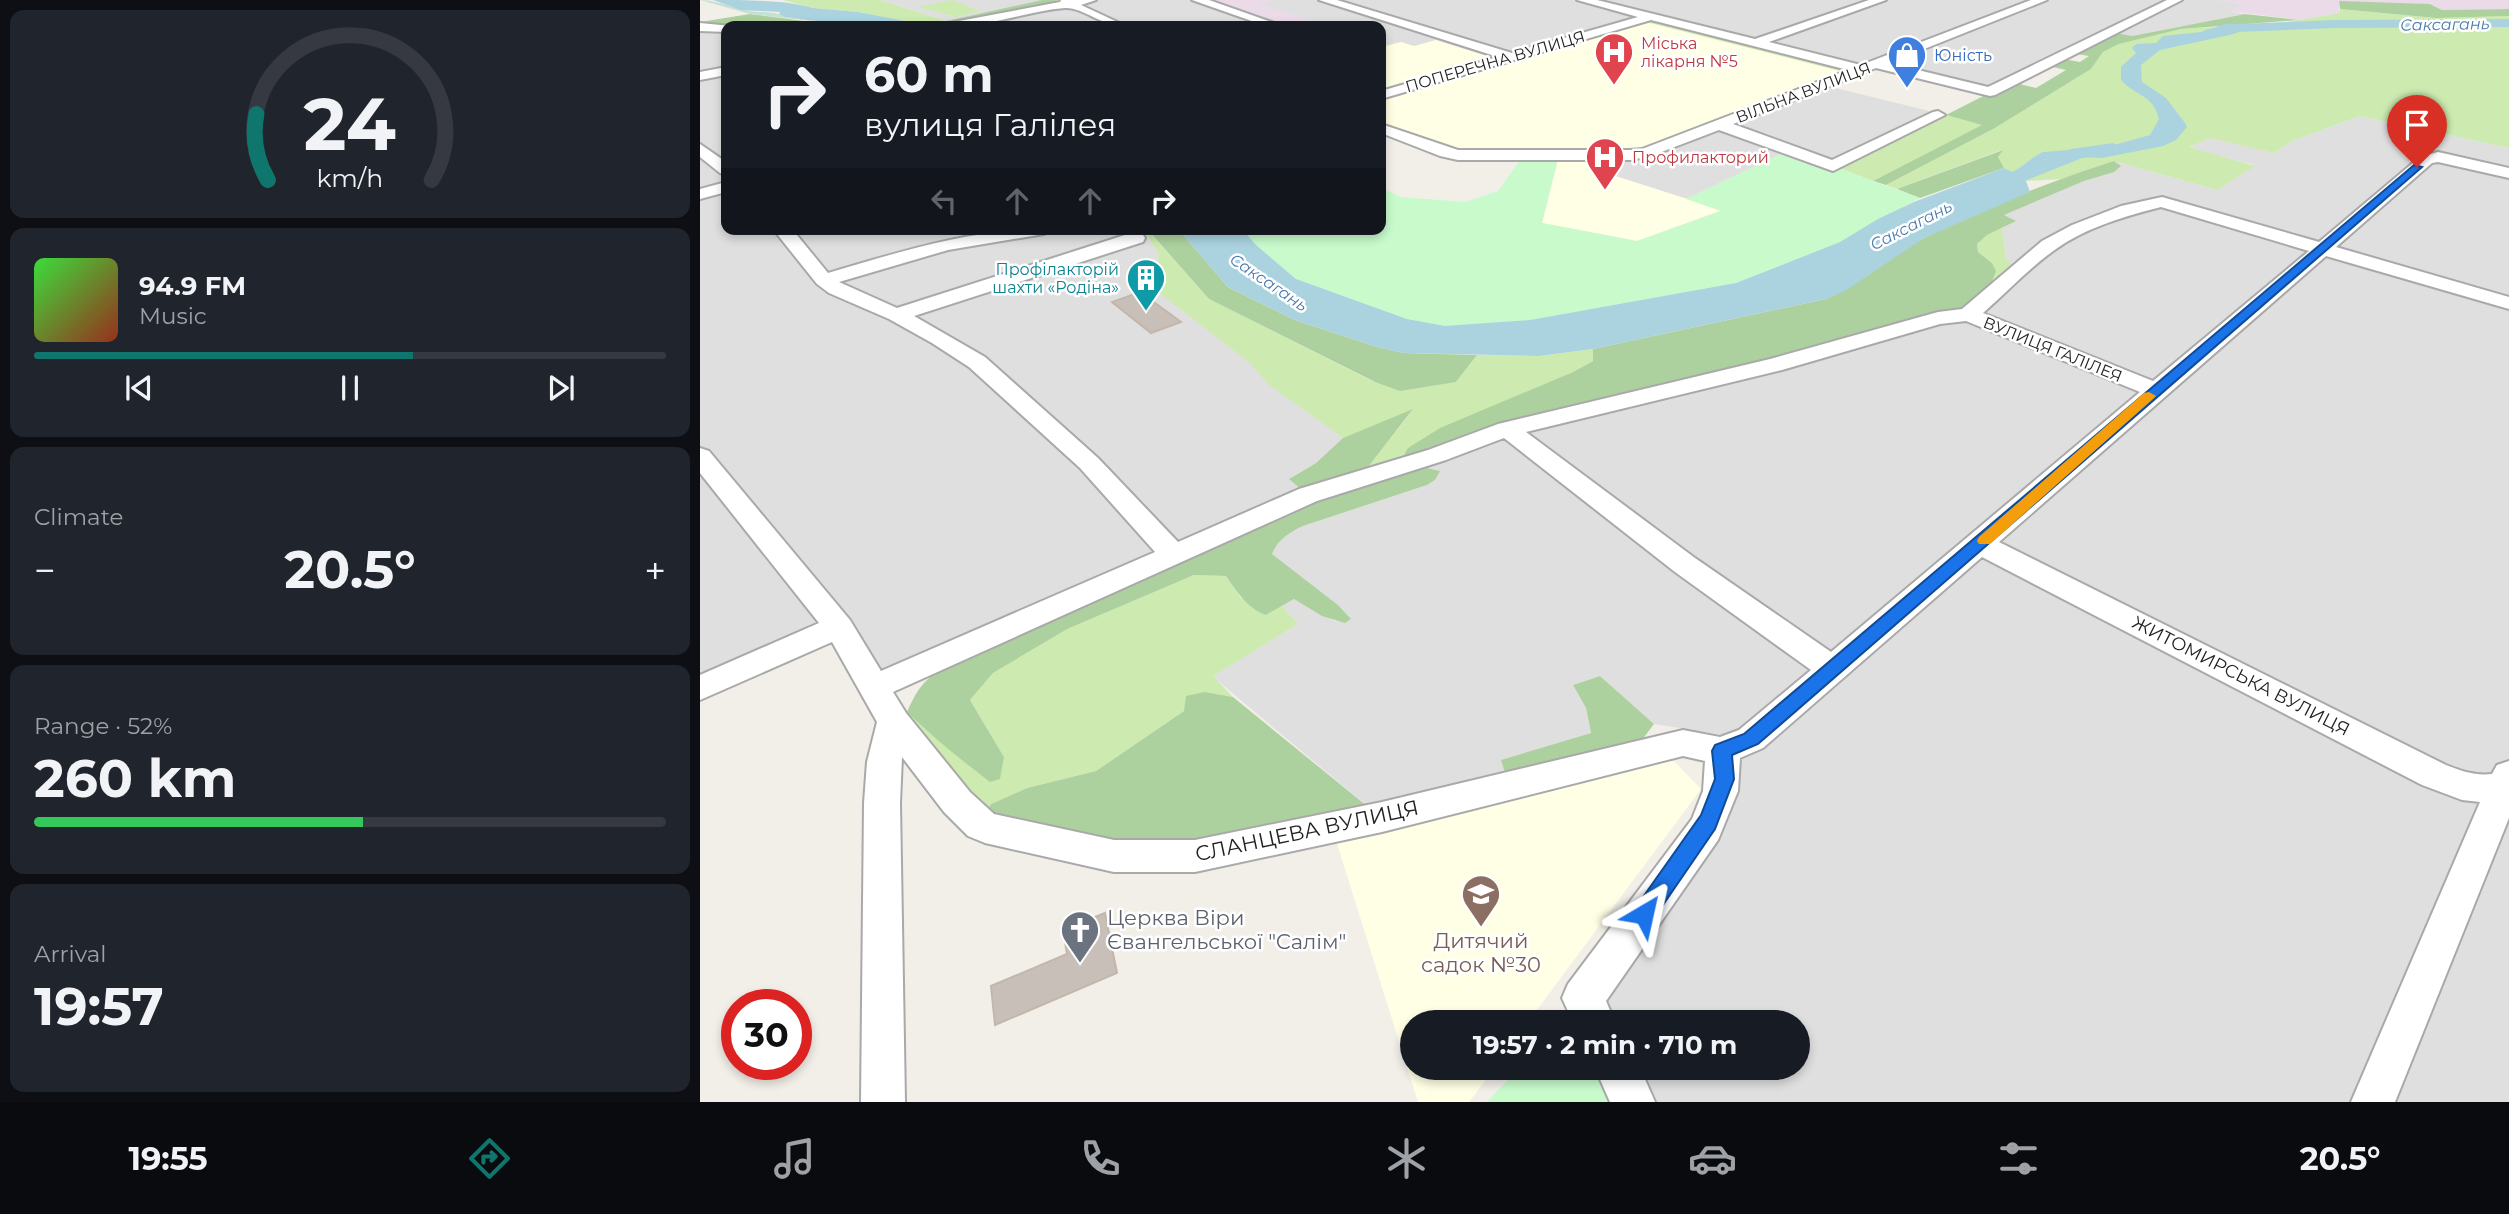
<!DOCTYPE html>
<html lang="en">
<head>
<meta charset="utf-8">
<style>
	body { margin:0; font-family:Montserrat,sans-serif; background:#20242c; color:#f1f3f6; height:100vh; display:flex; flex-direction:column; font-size:26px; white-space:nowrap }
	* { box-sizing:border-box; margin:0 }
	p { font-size:23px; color:#9ea1a6 }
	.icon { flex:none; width:38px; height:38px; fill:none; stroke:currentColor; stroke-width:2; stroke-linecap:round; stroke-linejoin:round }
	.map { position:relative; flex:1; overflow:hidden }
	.details { display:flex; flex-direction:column; gap:10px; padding:10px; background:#0d0f14; width:700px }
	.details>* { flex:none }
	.banner { position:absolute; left:21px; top:21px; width:665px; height:214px; border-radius:14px; box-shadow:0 4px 10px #0003; background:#171b24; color:#f1f3f6; overflow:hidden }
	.speed { position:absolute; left:21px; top:989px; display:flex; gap:14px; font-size:35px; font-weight:700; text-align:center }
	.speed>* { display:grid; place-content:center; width:91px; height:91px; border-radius:50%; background:#171b24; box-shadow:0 4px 10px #0003; line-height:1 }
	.speed .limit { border:10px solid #d22; background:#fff; color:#111 }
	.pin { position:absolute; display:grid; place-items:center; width:60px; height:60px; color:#fff; margin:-72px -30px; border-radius:50% 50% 50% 0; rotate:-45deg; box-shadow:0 0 7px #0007 }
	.pin .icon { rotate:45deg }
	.me { position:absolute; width:77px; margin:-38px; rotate:36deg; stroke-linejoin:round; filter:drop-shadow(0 0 5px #0008) }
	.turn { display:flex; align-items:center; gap:24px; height:147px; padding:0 28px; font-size:32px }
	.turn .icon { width:91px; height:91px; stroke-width:2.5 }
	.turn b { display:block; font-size:49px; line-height:60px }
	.lanes { display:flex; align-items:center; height:66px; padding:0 28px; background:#0003; justify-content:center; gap:35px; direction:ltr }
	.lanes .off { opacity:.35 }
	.big { font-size:52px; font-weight:700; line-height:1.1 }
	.details .tile { flex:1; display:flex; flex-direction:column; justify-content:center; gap:10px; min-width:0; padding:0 24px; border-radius:14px; background:#20242c }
	.details .dial { align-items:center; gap:0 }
	.dial svg { height:182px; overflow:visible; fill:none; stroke:#363941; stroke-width:7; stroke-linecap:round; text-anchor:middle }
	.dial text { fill:#f1f3f6; stroke:none }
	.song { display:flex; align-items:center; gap:21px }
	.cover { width:84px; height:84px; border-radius:10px; background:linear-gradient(135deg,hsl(120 70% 55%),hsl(10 70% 35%)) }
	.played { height:7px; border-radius:4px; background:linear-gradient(90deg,#0f766e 60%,#363941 60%) }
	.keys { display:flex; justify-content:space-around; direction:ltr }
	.heat { display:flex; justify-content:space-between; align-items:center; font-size:38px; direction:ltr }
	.charge { height:10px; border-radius:5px; background:linear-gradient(90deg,#34c759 52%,#363941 0) }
	.trip { position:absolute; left:700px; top:1010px; width:410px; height:70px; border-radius:35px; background:#171b24; box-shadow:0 4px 10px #0003; font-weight:700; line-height:70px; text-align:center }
	.tabs { display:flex; height:112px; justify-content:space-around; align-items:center; background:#090b0e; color:#9ea1a6 }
	.tabs .icon { width:49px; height:49px }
	.tabs .active { color:#0f766e }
	.tabs b { font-size:32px; color:#f1f3f6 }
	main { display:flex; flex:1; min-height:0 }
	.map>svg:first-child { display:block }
	.residential { fill:#e0dfdf }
	.industrial { fill:#ebdbe8 }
	.education { fill:#ffffe5 }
	.grass { fill:#cdebb0 }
	.forest { fill:#add19e }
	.wetland { fill:#c6e0d4 }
	.park { fill:#c8facc }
	.water { fill:#aad3df }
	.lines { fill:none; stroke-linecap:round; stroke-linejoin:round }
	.river { fill:#aad3df; fill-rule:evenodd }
	.building { fill:#c7bfb8; stroke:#c4b6ab; stroke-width:2 }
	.minor-casing { stroke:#a9a9a9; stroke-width:4 }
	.minor { fill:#fff; fill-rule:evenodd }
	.route { fill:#1a73e8; stroke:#114b97; stroke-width:2 }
	.slow { fill:#f59e0b }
	.labels { text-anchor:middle; stroke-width:5; stroke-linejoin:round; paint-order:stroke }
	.far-water-label { font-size:16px; font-style:italic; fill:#4a7aab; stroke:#fff }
	.far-health-label { font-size:16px; fill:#be3a42; stroke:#fff; text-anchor:start }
	.far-shop-label { font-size:16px; fill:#366cbe; stroke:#fff; text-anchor:start }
	.far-street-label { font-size:16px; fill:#222; stroke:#fff }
	.far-culture-label { font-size:16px; fill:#0d838f; stroke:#fff; text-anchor:end }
	.street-label { font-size:18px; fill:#222; stroke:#fff }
	.near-street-label { font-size:21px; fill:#222; stroke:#fff }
	.near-worship-label { font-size:21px; fill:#5b616d; stroke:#fff; text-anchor:start }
	.near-education-label { font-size:21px; fill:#785e54; stroke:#fff }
</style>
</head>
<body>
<main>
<section class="details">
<div class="tile dial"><svg viewBox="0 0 100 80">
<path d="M14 69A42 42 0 1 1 86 69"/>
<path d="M14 69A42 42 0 0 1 9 40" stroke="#0f766e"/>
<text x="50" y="56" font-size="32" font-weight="700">24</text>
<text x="50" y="72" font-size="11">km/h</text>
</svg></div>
<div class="tile">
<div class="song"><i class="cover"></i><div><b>94.9 FM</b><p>Music</p></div></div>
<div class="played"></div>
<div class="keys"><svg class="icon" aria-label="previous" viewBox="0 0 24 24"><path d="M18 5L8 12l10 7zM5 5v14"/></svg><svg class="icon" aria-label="pause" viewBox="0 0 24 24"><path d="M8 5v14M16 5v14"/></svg><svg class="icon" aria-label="next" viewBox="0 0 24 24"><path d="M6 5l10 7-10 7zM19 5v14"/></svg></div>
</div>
<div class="tile"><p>Climate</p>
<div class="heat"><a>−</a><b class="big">20.5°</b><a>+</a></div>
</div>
<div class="tile"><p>Range · 52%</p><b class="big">260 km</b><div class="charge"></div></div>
<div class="tile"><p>Arrival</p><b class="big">19:57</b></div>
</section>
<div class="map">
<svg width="1809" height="1102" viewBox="0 0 1809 1102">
	<rect width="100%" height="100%" fill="#f2efe9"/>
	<g class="residential">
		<path d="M180 0H1518L1543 4 1530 11 1545 14 1432 36 1411 32 1288 93 1173 65 1161 69 950 17 681 95V26H322L299 18 259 25Z"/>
		<path d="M0 27 26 28V229H447L449 232 447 237 459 254 569 384 643 438 616 463 590 478 608 495 173 688 139 627 0 688Z"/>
		<path d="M1123 85 1246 115 1139 168 1089 150 986 199 909 174V155Z"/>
		<path d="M1660 116 1809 148V1102H933L917 1068H1097V1022H894L1050 739 954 724 900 676 873 685 886 708 891 733 802 760 808 782 673 811 512 676 598 624 582 606 594 599 635 621 651 619 638 605 572 554 575 546 585 536 603 526 727 485 735 480 739 471 727 468 737 455 1306 259 1302 228 1315 221 1303 215 1384 181 1414 171V161L1517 190 1554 165 1488 148 1511 137 1574 153 1592 141Z"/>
	</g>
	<g class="industrial">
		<path d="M498 0H568L571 1 560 5 630 26H577Z"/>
		<path d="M1518 0H1809V9L1742 10 1730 4 1639 2V13L1599 20 1529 11 1541 4Z"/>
	</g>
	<g class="education">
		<path d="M950 17 1161 69 945 153 909 155V174L1022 210 937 241 842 223 859 155 745 153 681 128V95Z"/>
		<path d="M736 40 793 58 681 90V47L701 42 714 46Z"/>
		<path d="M971 758 1001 789 828 1022H712V1068H795L769 1102H718L634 834Z"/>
	</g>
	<g class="grass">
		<path d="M83 0H180L259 25 232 26 158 12 113 8Z"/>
		<path d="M252 0 280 11 257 17 218 7Z"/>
		<path d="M1640 9 1736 18 1809 16V148L1660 116 1592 141 1574 153 1511 138 1489 147 1555 166 1517 190 1414 161 1361 179 1326 181 1304 168 1298 157 1301 150 1197 189 1186 185 1295 128 1391 69 1403 52 1419 44 1481 29 1587 22 1639 13Z"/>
		<path d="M952 20 1147 69 1148 71 1144 72 942 21Z"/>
		<path d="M1246 115 1283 125 1173 181 1139 168Z"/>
		<path d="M1302 228 1306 259 1318 271 1288 296 1292 263 1278 252 1277 244 1287 235Z"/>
		<path d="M449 232 509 299 674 382H756L777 355 839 356 893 349V361L873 372 799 404 697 468 658 480 712 411 643 438 568 384 550 363 453 288 459 255 447 236Z"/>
		<path d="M494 575 526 576 541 598 566 615 582 606 598 624 513 676 533 697 505 692 484 711 396 771 327 788 291 804 284 816 228 752 207 712 277 772 304 757 270 700 293 673 366 629Z"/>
	</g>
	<g class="forest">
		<path d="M342 0H358L369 4 259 25 246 21Z"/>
		<path d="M1639 1 1730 4 1742 10 1809 9V16L1736 18 1640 9Z"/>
		<path d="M50 14 142 26 26 28 0 25V22Z"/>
		<path d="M1545 14 1599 20 1481 29 1419 44 1403 52 1391 69 1295 128 1186 185 1173 181 1282 125 1246 115 1311 82 1336 88 1366 70 1344 65 1358 58 1380 62 1389 56 1370 53 1412 32 1432 36Z"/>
		<path d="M1303 150 1298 157 1304 168 1220 198 1197 189Z"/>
		<path d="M1414 161 1421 166 1414 172 1384 181 1304 215 1316 221 1287 235 1277 244 1278 252 1292 263 1296 271 1291 284 1272 310 697 468 708 448 740 428 873 372 893 361V349L1126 299C1162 283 1191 255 1226 237 1286 207 1351 181 1414 161Z"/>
		<path d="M447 229H478L528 287 595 320 677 347 704 353 777 355 756 382 700 391 675 382 509 299Z"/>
		<path d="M713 409 658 480 608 495 589 479 616 463 643 438Z"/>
		<path d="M727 468 740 471 735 480 727 485 603 526C589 533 578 539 572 554L638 605 651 619 645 623 622 616 594 599 566 615C547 608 537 592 526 576L494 575 367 629 293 673 270 700 304 757 300 779 290 782C261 760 233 737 207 712 220 683 227 677 254 662L591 510 655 487Z"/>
		<path d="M900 676 954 724 942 740 808 782 801 760 891 733 886 708 873 685Z"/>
		<path d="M505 692 533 697 673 811 517 843 417 847 284 816 291 804 327 788 396 771 484 711 486 696Z"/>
	</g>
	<path class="wetland" d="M0 0C21 0 39 12 61 12 73 13 77 12 85 17L156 26 50 14Z"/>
	<g class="park">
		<path d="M1089 150 1220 198 1140 242 1036 283 830 320 772 324 745 326 707 319 596 279 556 245 542 229H681V188L701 197 765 202 798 191 824 155H859L842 223 937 241 1021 211 986 199Z"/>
		<path d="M819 1068H917L933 1102H787Z"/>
	</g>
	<g class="water">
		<path d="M13 0C46 0 85 0 113 8L158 12 232 26H156L85 17 79 14 80 12 41 10Z"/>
		<path d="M1526 24H1557L1534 34 1460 50 1441 65 1442 82 1466 98 1485 123 1487 127 1476 140 1463 146 1402 158 1360 156 1342 160 1322 178 1326 181 1330 192 1224 238 1145 291 1126 299 893 349 839 356 704 353 677 347 595 320 528 287 478 229H542L556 245 596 279 707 319 745 326 772 324 830 320 1036 283 1140 242 1178 219 1214 202 1304 168 1312 172C1324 167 1331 157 1343 152L1407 147 1450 135 1459 119C1452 93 1436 97 1421 80V67L1436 53 1432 48 1436 44 1456 43 1463 36 1501 32Z"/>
	</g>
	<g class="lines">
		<g class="river">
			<path d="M1809 19V27L1635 28 1537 32 1510 37 1503 33 1505 30 1537 24 1635 20Z"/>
			<path d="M1413 143 1422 149 1420 153 1382 158 1292 194H1278L1275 190 1278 186 1371 149Z"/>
		</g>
	</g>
	<g class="building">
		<path d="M440 292 481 322 451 333 412 302Z"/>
		<path d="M405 913 417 973 295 1025 291 986 367 954 363 930Z"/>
	</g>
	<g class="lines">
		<g class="minor-casing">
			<g id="minor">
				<path d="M361 0H396L381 5 426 26C402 27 383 7 365 8 326 11 288 28 248 26L254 22 360 2Z"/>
				<path d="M492 0H509L583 26H566Z"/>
				<path d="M619 0H637L812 53 938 17 877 0H897L1055 39 1169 0H1186L1069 42 1161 65 1331 0H1347L1189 63 1288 87 1467 0H1482L1295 95 1290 96 1176 68 1033 124 1132 160 1233 112 1238 111 1245 115 1133 171 1019 130 951 156 930 160H758L740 156 681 133V124L758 150H930L942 149 1148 70 951 20 681 99V91L798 57Z"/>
				<path d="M0 23 31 26H26V32L0 31Z"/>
				<path d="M26 67V75L0 80V72Z"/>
				<path d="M0 144 26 162V175L20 173 0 157Z"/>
				<path d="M1738 152 1809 168V178L1738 162 1732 163 1636 247 1809 297V309L1626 256 1299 542 1746 765C1761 771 1776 776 1792 774L1797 765 1809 761V818L1695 1102H1651L1780 802 1762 800 1722 785 1282 557 1063 748 1040 758 1038 791 1018 840 906 1001 915 1022H873L862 998 868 984 992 819 1003 791 1005 761 983 756 682 832 495 872H414L285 843 268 836 244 812 202 757 200 803 205 1102H161L164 803 167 762 177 722 132 642 0 700V675L119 623 0 473V448L9 451 150 620 181 671 455 552 380 468 269 367 232 343 189 319 129 293 117 284 73 229H92L128 273C206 250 270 229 353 229L344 234 248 250 139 282 197 308 425 235 421 229H439L445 238 443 242 214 316 285 357 398 458 478 542 599 489 728 450 798 424 1070 359 1238 312 1262 309 1342 241 1372 225 1421 206 1462 197 1619 242 1720 157ZM1461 207 1609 251 1453 381 1283 313C1307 292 1330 267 1356 249 1387 227 1426 216 1461 207ZM1266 321 1440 392 1131 652 995 558 826 432 1082 370 1240 324ZM804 438 975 572 1111 670 1039 730 1020 737 983 730 682 802 495 840H414L294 814 270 792 206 713 193 692 617 501 746 460Z"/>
				<path d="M26 182V192L0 199V189Z"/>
				<path d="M895 1068H940L955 1102H910Z"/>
			</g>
		</g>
		<use href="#minor" class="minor"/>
	</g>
	<path class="route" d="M1714 165 1722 167 1058 744 1032 755 1034 779 1015 829 952 921 944 924 936 921 933 914 936 907 1001 815 1015 779 1012 751 1015 745 1044 734Z"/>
	<path class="slow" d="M1449 392 1456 396 1454 398 1290 544H1279L1277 541 1279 537 1444 393Z"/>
	<defs>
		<g id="hospital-pin" transform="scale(2.0125)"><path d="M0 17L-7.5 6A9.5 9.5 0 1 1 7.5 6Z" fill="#e0444e" stroke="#fff"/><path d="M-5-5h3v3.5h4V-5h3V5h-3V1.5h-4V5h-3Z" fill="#fff"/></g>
		<g id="shop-pin" transform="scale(2.0125)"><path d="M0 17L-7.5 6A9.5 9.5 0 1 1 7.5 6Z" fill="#3f7fe0" stroke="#fff"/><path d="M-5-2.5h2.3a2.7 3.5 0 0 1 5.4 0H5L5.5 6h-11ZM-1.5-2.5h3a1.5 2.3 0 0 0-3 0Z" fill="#fff"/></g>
		<g id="building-pin" transform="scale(2.0125)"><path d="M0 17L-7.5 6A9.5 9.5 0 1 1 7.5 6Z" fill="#0f9aa8" stroke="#fff"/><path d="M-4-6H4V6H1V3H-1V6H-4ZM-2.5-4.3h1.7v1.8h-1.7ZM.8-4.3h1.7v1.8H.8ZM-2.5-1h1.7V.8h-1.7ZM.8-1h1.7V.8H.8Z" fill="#fff"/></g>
		<g id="school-pin" transform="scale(2.0125)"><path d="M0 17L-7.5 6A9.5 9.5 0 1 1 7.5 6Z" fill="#8d6e63" stroke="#fff"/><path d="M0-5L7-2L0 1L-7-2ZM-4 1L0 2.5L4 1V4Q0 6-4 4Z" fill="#fff"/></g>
		<g id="church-pin" transform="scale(2.0125)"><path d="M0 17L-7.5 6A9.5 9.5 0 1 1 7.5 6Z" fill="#6b7280" stroke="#fff"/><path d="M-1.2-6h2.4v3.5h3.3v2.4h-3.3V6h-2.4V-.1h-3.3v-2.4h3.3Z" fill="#fff"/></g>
	</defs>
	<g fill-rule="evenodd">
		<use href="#hospital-pin" x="914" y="52"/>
		<use href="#shop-pin" x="1207" y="55"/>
		<use href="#hospital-pin" x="905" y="157"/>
		<use href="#building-pin" x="446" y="278"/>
		<use href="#school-pin" x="781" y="894"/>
		<use href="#church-pin" x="380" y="930"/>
	</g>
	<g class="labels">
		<g class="far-water-label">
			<text transform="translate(1745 24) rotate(-1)" y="6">Саксагань</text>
			<text transform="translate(1211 225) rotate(-27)" y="6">Саксагань</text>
			<text transform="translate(569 282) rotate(34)" y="6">Саксагань</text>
		</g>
		<g class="far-health-label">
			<text x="941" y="49">Міська<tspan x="941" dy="18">лікарня №5</tspan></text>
			<text x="932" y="163">Профилакторий</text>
		</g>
		<g class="far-shop-label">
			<text x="1234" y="61">Юність</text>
		</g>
		<g class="far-street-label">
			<text transform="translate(795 61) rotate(-16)" y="6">ПОПЕРЕЧНА ВУЛИЦЯ</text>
			<text transform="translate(1103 92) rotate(-21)" y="6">ВІЛЬНА ВУЛИЦЯ</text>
			<text transform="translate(1353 349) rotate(22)" y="6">ВУЛИЦЯ ГАЛІЛЕЯ</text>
		</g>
		<g class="far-culture-label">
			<text x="419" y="275">Профілакторій<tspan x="419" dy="18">шахти «Родіна»</tspan></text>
		</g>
		<g class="street-label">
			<text transform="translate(1541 676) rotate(27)" y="6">ЖИТОМИРСЬКА ВУЛИЦЯ</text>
		</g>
		<g class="near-street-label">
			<text transform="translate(607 831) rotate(-12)" y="7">СЛАНЦЕВА ВУЛИЦЯ</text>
		</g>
		<g class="near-worship-label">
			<text x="407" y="925">Церква Віри<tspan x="407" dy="24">Євангельської "Салім"</tspan></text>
		</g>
		<g class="near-education-label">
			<text x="781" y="948">Дитячий<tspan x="781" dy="24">садок №30</tspan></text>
		</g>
	</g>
</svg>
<div class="speed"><div class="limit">30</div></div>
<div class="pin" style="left:1717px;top:167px;background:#d93025"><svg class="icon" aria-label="arrive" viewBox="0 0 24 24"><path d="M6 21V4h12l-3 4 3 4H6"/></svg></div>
<svg class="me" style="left:944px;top:914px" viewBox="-20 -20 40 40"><path d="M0-17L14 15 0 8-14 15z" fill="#1a73e8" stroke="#fff" stroke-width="4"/></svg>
<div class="trip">19:57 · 2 min · 710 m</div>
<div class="banner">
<div class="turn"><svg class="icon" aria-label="right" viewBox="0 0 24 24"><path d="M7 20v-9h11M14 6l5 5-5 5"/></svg><div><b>60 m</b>вулиця Галілея</div></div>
<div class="lanes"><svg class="icon off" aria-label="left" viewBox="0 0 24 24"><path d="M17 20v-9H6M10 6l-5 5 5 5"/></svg><svg class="icon off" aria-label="ahead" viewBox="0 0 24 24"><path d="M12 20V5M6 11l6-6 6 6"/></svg><svg class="icon off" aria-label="ahead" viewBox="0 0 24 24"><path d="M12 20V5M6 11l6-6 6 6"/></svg><svg class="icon" aria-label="right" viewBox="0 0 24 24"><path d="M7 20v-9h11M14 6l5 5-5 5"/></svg></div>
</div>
</div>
</main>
<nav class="tabs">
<b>19:55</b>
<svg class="icon active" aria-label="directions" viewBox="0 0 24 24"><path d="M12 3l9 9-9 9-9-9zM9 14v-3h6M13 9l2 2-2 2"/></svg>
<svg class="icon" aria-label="music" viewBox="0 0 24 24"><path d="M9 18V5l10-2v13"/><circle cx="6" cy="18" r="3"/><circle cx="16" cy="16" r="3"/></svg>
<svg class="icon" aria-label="phone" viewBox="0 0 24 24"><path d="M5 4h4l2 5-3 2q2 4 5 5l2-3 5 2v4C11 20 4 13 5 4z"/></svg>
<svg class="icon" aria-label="climate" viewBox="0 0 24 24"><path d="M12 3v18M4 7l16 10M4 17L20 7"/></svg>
<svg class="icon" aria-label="car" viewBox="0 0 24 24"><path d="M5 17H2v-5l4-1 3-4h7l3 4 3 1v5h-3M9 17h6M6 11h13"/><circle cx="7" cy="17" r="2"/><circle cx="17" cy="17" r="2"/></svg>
<svg class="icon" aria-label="filters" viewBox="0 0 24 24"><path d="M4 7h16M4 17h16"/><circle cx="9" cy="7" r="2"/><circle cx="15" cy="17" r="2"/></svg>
<b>20.5°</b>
</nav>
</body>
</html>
